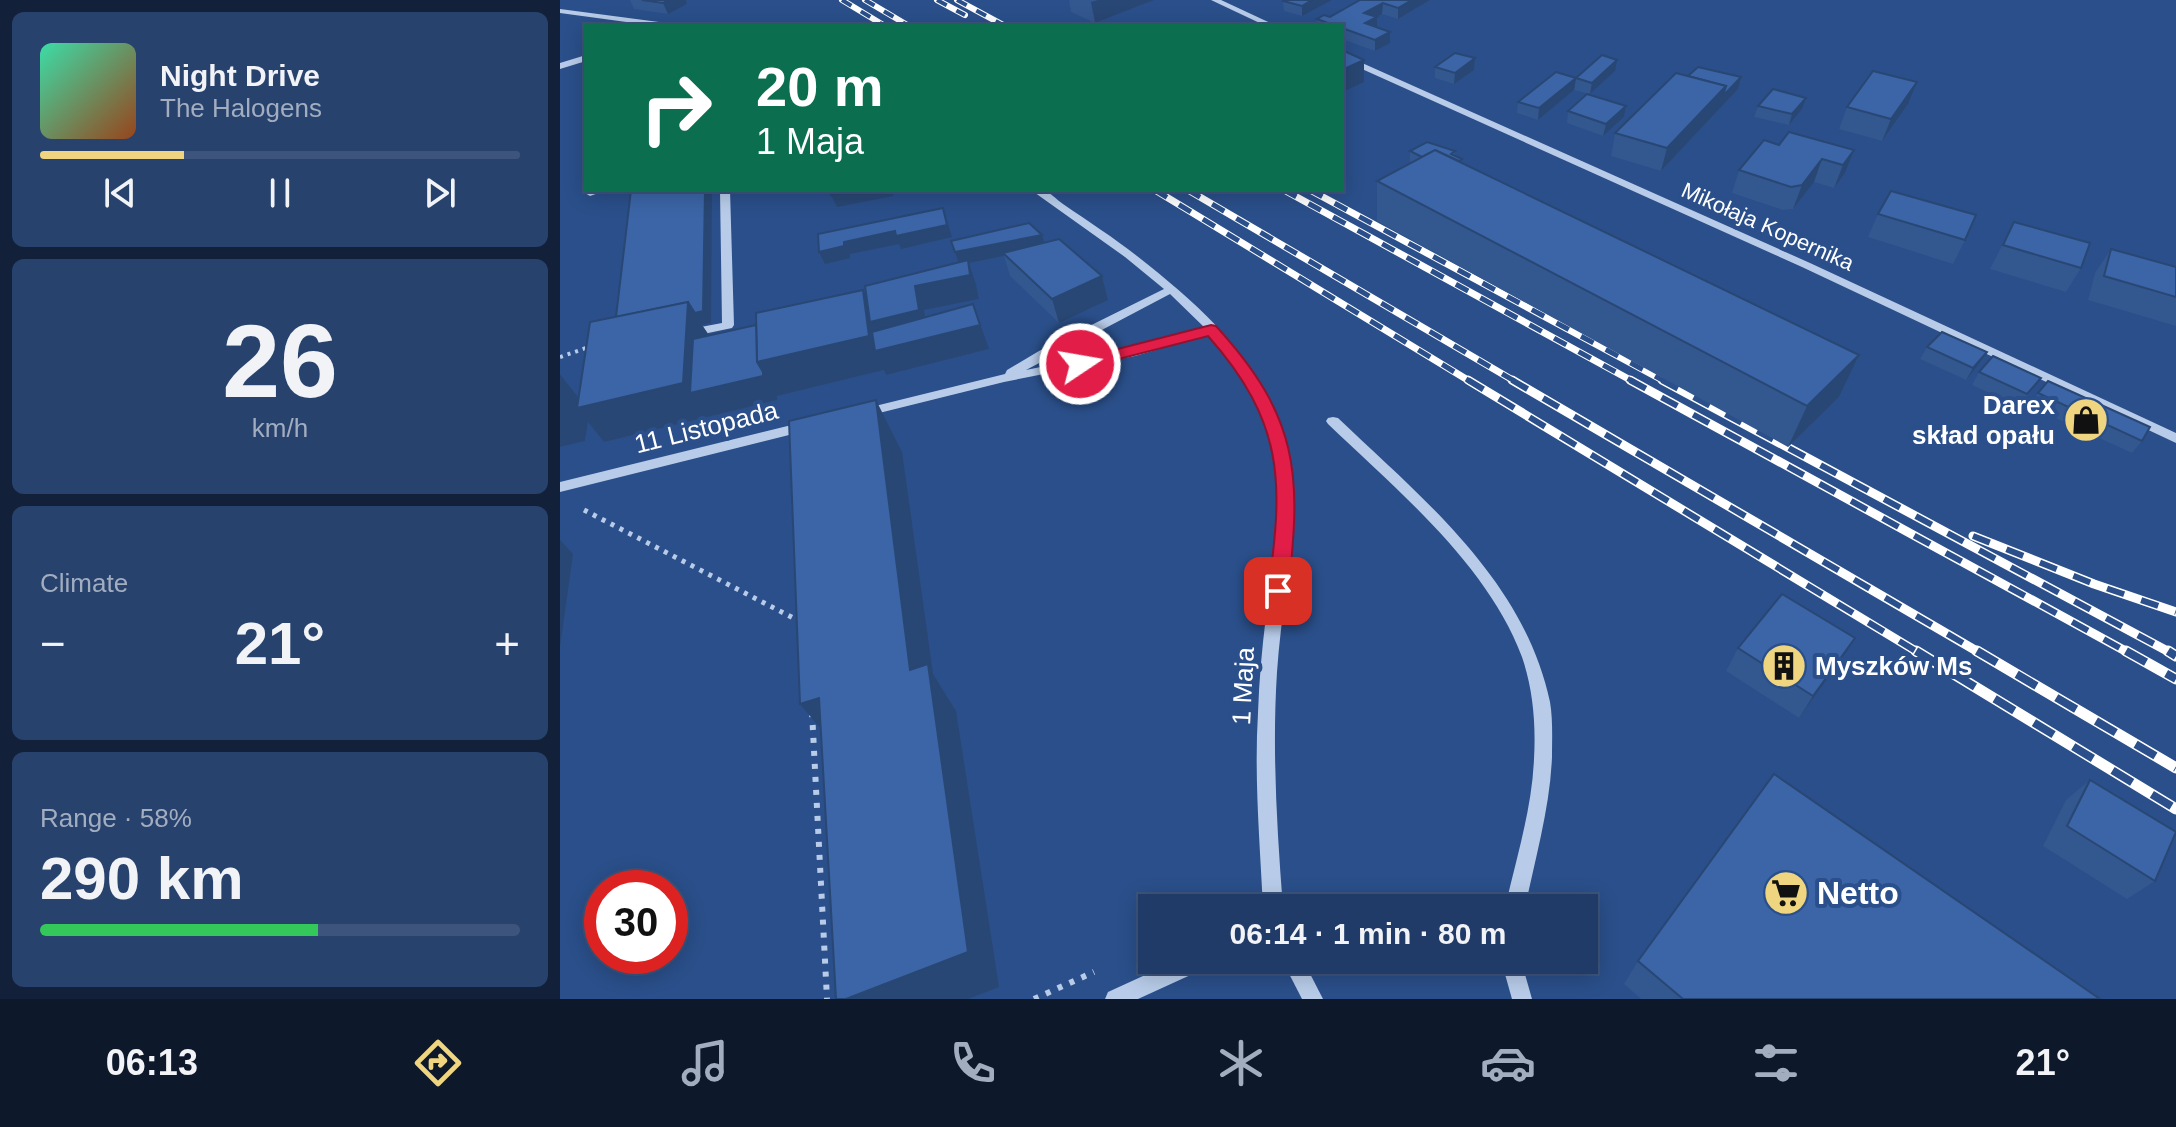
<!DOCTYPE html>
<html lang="en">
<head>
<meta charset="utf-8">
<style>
	body { margin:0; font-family:Arial,sans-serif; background:#28426e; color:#f1f3f6; height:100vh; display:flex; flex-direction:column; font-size:30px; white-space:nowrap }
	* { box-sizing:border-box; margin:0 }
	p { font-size:26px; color:#a2adc0 }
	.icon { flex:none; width:44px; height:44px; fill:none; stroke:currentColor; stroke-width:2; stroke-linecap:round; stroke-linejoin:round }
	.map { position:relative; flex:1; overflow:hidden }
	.side { display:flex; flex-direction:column; gap:12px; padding:12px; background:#122039; width:560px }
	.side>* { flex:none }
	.banner { position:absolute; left:24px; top:24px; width:760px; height:168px; border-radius:0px; box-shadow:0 4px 20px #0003,0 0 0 2px #3d557c; background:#0b6e4f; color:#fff; overflow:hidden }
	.speed { position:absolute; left:24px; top:870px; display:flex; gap:16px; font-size:40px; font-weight:700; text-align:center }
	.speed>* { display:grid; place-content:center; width:104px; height:104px; border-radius:50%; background:#203b68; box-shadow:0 4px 20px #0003,0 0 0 2px #3d557c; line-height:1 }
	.speed .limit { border:12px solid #d22; background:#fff; color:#111 }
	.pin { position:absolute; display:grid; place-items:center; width:68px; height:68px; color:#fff; margin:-34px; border-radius:16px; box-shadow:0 4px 12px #0006 }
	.me { position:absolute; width:88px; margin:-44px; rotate:78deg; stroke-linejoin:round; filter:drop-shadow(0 0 6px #0008) }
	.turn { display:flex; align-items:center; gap:28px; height:168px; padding:0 40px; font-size:36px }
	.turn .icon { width:104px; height:104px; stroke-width:2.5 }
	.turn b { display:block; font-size:56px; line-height:68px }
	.big { font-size:60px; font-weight:700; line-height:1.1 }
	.side .tile { flex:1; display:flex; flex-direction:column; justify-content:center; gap:12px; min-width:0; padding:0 28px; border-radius:12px; background:#28426e }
	.side .dial { align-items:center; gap:0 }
	.dial b { font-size:104px; line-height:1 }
	.song { display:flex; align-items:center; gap:24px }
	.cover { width:96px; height:96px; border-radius:12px; background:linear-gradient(135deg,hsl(160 70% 55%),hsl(20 70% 35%)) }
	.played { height:8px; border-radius:4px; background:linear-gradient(90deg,#efd580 30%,#3d557c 30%) }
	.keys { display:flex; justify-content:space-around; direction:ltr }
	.heat { display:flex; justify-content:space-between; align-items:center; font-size:44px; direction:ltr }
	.charge { height:12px; border-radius:6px; background:linear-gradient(90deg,#34c759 58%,#3d557c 0) }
	.trip { position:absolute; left:578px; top:894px; width:460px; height:80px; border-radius:0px; background:#203b68; box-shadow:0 4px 20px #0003,0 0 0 2px #3d557c; font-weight:700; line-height:80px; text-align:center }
	.dock { display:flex; height:128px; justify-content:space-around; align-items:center; background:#0d182a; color:#a2adc0 }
	.dock .icon { width:56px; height:56px }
	.dock .current { color:#efd580 }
	.dock b { font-size:36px; color:#f1f3f6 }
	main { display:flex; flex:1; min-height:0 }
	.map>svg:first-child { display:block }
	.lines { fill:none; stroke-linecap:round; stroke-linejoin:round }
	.path-far2 { stroke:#b8cce9; stroke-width:4; stroke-dasharray:3 5; stroke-linecap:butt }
	.path-far1 { stroke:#b8cce9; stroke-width:5; stroke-dasharray:4 6; stroke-linecap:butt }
	.path { stroke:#b8cce9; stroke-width:6; stroke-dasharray:5 8; stroke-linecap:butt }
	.minor { fill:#b8cce9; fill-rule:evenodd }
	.rail-far3-casing { stroke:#fff; stroke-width:6 }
	.rail-far2-casing { stroke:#fff; stroke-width:7 }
	.rail-far1-casing { stroke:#fff; stroke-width:9 }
	.rail-casing { stroke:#fff; stroke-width:11 }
	.rail-far3 { stroke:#2a4f8a; stroke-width:4; stroke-dasharray:11; stroke-linecap:butt }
	.rail-far2 { stroke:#2a4f8a; stroke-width:5; stroke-dasharray:14; stroke-linecap:butt }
	.rail-far1 { stroke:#2a4f8a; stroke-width:6; stroke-dasharray:18; stroke-linecap:butt }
	.rail { stroke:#2a4f8a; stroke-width:8; stroke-dasharray:23; stroke-linecap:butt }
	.wall { fill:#33578f }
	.shaded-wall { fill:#294774 }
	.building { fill:#3b65a6; stroke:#294774; stroke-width:2 }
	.route { fill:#e11d48; stroke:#92132f; stroke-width:2 }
	.labels { text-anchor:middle; stroke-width:8; stroke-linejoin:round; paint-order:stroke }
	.far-street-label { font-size:22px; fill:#fff; stroke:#2a4f8a }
	.poi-label { font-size:26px; font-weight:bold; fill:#fff; stroke:#2a4f8a; text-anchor:end }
	.street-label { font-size:26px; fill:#fff; stroke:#2a4f8a }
	.near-poi-label { font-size:32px; font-weight:bold; fill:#fff; stroke:#2a4f8a; text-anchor:start }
</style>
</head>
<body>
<main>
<section class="side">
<div class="tile">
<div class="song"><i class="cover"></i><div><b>Night Drive</b><p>The Halogens</p></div></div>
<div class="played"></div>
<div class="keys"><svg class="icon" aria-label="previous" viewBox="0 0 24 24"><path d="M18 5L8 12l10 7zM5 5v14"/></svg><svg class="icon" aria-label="pause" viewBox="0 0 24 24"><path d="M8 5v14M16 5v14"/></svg><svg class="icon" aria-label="next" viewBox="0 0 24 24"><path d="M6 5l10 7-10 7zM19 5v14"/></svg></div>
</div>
<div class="tile dial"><b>26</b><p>km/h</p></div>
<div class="tile"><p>Climate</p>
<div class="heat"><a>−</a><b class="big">21°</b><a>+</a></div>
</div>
<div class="tile"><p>Range · 58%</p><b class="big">290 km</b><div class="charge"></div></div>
</section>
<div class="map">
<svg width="1616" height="999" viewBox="0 0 1616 999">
	<rect width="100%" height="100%" fill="#2a4f8a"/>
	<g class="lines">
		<path class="path-far2" d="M0 357 29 347"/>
		<path class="path-far1" d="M24 510 243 623"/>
		<g class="path">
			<path d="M252 712 267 999"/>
			<path d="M474 999 534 972"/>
		</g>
		<g class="minor">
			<path d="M651 0H661L717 26H706Z"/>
			<path d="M0 9 114 24 118 26H96L0 13Z"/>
			<path d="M782 54 1250 263 1616 433V443L1242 267 782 60Z"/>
			<path d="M26 55V61L0 69V63Z"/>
			<path d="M47 190 30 196 25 193 30 190Z"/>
			<path d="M160 190H170L174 325 172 328 129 337 125 336V330L162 323Z"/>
			<path d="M471 190C472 190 482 190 483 190 490 192 497 200 503 204 528 221 554 238 577 256 662 323 731 388 732 503 732 559 721 616 717 672 712 751 717 829 723 908H703C700 843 694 778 698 713 699 681 702 648 706 616 715 551 728 480 705 417 693 386 673 361 652 336L651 334 575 356 444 382 303 417 297 413 303 409 445 374 447 370 479 351 604 289 565 257ZM610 294 645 328 574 348 466 370Z"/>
			<path d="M773 417 778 418C864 500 964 580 990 702 993 719 992 740 992 757 990 808 975 859 965 908H945C956 859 972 809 974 759 976 724 973 689 962 657 928 565 837 490 768 424L766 421 768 418Z"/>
			<path d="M248 421 255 426 253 429 0 492V482Z"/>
			<path d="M618 960H651L648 967 578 999H545L548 992Z"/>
			<path d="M722 960H743L763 999H742Z"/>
			<path d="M941 960H961L972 999H952Z"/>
		</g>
		<g class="rail-far3-casing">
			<g id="rail-far3">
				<path d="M282 0 325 26"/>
				<path d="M305 0 349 26"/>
				<path d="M377 0 405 15"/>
				<path d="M397 0 445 26"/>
			</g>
		</g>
		<g class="rail-far2-casing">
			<g id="rail-far2">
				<path d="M595 190 911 382"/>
				<path d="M628 190 956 382"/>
				<path d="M724 190 1074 382"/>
				<path d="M750 190 1106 382"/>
			</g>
		</g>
		<g class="rail-far1-casing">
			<g id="rail-far1">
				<path d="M908 380 1359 653"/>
				<path d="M952 380 1420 653"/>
				<path d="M1070 380 1569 653"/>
				<path d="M1102 380 1611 653"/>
				<path d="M1413 536 1534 584 1616 612"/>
			</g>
		</g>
		<g class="rail-casing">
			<g id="rail">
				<path d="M1356 651 1616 809"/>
				<path d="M1417 651 1616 768"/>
				<path d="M1566 651 1616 679"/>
				<path d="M1608 651 1616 656"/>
			</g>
		</g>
		<use href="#rail-far3" class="rail-far3"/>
		<use href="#rail-far2" class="rail-far2"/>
		<use href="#rail-far1" class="rail-far1"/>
		<use href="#rail" class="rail"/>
	</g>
	<g class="wall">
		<path d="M70 0H126L127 4 108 14 74 9Z"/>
		<path d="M509 0H594L535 23 511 12Z"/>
		<path d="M723 0H772L742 16 724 11Z"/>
		<path d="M800 0H870L838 19 822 14 816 17 817 28 830 43 815 51 782 39V26H758L757 19 770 17Z"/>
		<path d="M915 58 914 70 894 84 875 78V67Z"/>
		<path d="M1055 71 1030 94 1014 90 1016 78Z"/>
		<path d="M1178 89 1101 171 1051 156 1055 133Z"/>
		<path d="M1014 90 978 120 957 113 958 102Z"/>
		<path d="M1348 104 1322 141 1279 129 1287 107Z"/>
		<path d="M1066 106 1064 117 1043 136 1007 123 1008 111Z"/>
		<path d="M1198 106 1242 109 1229 125 1194 117Z"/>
		<path d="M1294 150 1285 173 1274 188 1254 182 1233 209 1223 210 1172 193 1179 170Z"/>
		<path d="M850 151H895V156L902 163 1299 355 1279 397 1228 447 817 221V181L850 163Z"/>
		<path d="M1318 214 1405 240 1393 264 1308 237Z"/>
		<path d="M1454 222 1521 268 1506 292 1430 269Z"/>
		<path d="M482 235 484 243 542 276 548 300 499 323 450 276 444 256 409 263 416 284 419 299 364 310 366 317 429 349 326 375 324 370 217 396V400L44 442 28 422 25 441 0 447V374L18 397 30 322 151 323 142 325 149 335 196 325 303 290 307 299 399 263 391 241Z"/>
		<path d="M1551 249 1616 267V326L1528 300 1535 273Z"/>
		<path d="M1367 347 1427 352 1419 364 1406 380 1360 359Z"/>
		<path d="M1419 372 1481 378 1459 407 1412 385Z"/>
		<path d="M1478 393 1582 441 1572 453 1469 406Z"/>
		<path d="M1178 648 1280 661 1239 718 1166 671Z"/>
		<path d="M1530 780 1595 881 1567 899 1483 846 1506 800Z"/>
		<path d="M1078 961 1540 999H1081L1064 984Z"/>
	</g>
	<g class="shaded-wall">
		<path d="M109 0H126L127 4 108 14 103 3Z"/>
		<path d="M538 0H594L535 23 531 2Z"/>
		<path d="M752 0H772L742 16V6Z"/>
		<path d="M852 0H870L838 19V8Z"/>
		<path d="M823 3 822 14 804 24V13Z"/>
		<path d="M817 17V28L805 23Z"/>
		<path d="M830 32V43L815 51V40Z"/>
		<path d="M915 58 914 70 894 84 895 73Z"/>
		<path d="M804 60V82L782 92V70Z"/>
		<path d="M1057 60 1055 71 1030 94 1032 83Z"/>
		<path d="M1181 77 1178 89 1101 171 1107 148 1166 86Z"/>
		<path d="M1016 78 1014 90 978 120 979 108Z"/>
		<path d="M1357 82 1348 104 1322 141 1331 119Z"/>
		<path d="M1246 98 1242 109 1229 125 1232 114Z"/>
		<path d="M1066 106 1064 117 1043 136 1046 124Z"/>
		<path d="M1294 150 1285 173 1274 188 1283 165Z"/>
		<path d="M1262 159 1254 182 1233 209 1242 185Z"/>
		<path d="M145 190H152L151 323 142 325 149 336 197 362 303 290 317 320 355 286 399 264 395 252 482 235 486 247 443 253 444 256 409 263 416 284 419 299 364 310 369 334 413 304 429 349 326 375 324 370 217 396V400L44 442 28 422 25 441 0 447V374L25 406 128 302Z"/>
		<path d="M296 190H332L333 196 277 207 271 195Z"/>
		<path d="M383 208 392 237 341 249 339 244 290 254V258L265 264 259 252Z"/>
		<path d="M542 276 548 300 499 323 492 299Z"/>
		<path d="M1427 352 1419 364 1406 380 1413 368Z"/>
		<path d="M1299 355 1279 397 1228 447 1247 406Z"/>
		<path d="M316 400 342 452 373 674 396 711 439 987 408 999H286L350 670Z"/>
		<path d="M0 540 13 554 0 647Z"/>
		<path d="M1295 638 1280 661 1239 718 1253 696Z"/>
		<path d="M259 698 278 750 240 704Z"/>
	</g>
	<g class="building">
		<path d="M82 0H109L103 3Z"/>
		<path d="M724 0H752L742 6 723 1Z"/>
		<path d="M800 0H852L838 8 823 3 804 13 817 17 805 23 830 32 815 40 782 28V26H776L757 19 764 15 770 17Z"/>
		<path d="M782 50 804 60 782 70Z"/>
		<path d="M895 53 915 58 895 73 875 67Z"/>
		<path d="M1042 55 1057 60 1032 83 1016 78Z"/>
		<path d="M1138 67 1181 77 1163 96 1166 86 1128 76Z"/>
		<path d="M1313 71 1357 82 1331 119 1287 107Z"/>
		<path d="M996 72 1016 78 979 108 958 102Z"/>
		<path d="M1116 73 1166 86 1107 148 1055 133Z"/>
		<path d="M1213 89 1246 98 1232 114 1198 106Z"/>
		<path d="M1027 94 1066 106 1046 124 1008 111Z"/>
		<path d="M1229 132 1294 150 1283 165 1262 159 1242 185 1231 187 1179 170 1204 140 1219 145Z"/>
		<path d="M867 142 895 151 891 154 902 159 899 161 875 150 862 157 850 151Z"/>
		<path d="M875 150 1299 355 1247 406 817 181Z"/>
		<path d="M71 190H145L143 311 135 313 128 302 56 317Z"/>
		<path d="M270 190H296L271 195Z"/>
		<path d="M1331 191 1416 215 1405 240 1318 214Z"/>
		<path d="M383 208 387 225 336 236 335 231 284 242V246L259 252 258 234Z"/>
		<path d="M1454 222 1530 243 1521 268 1443 245Z"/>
		<path d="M469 223 482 235 395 252 391 241Z"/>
		<path d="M499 239 542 276 492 299 443 253Z"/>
		<path d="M1551 249 1616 267V297L1544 276Z"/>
		<path d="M408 260 410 275 355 286 359 310 310 322 305 286Z"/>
		<path d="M303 290 309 336 197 362 196 313Z"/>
		<path d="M128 302 123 383 17 408 30 322Z"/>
		<path d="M413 304 420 325 315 351 312 332Z"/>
		<path d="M196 325 197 362 203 372V376L130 393 133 339Z"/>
		<path d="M1382 332 1427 352 1413 368 1367 347Z"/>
		<path d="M1433 356 1481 378 1467 394 1419 372Z"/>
		<path d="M1488 381 1590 427 1582 441 1478 393Z"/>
		<path d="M316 400 350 670 368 664 408 952 286 999H276L259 698 240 704 229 421Z"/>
		<path d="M1222 594 1295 638 1253 696 1178 648Z"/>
		<path d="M1214 774 1540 999H1123L1078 961Z"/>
		<path d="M1530 780 1616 832 1595 881 1507 826Z"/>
	</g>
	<path class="route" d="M651 325 656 326C739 417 742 474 728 591L725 597H711L708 591C724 481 724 422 648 336L520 369 512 364 515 360Z"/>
	<defs>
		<g id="shop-disc" transform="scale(2.3)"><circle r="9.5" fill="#efd580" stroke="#2a4f8a"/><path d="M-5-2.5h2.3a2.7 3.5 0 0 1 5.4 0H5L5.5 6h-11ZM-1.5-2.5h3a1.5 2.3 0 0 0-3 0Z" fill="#111"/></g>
		<g id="building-disc" transform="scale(2.3)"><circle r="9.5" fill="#efd580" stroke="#2a4f8a"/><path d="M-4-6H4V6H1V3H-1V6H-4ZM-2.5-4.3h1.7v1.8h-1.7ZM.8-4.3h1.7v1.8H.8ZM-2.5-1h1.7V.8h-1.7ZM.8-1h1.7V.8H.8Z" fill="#111"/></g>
		<g id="supermarket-disc" transform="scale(2.3)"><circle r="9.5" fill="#efd580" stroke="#2a4f8a"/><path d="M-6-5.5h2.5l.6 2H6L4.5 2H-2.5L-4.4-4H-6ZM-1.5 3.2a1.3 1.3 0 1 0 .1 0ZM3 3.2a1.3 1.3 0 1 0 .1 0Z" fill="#111"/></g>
	</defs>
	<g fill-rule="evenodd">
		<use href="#shop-disc" x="1526" y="420"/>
		<use href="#building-disc" x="1224" y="666"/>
		<use href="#supermarket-disc" x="1226" y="893"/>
	</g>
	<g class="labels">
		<g class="far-street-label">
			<text transform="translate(1208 226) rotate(24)" y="8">Mikołaja Kopernika</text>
		</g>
		<g class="poi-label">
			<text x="1495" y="414">Darex<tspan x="1495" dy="30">skład opału</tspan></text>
			<text x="1255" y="675" text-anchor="start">Myszków Ms</text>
		</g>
		<g class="street-label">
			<text transform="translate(146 427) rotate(-14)" y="9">11 Listopada</text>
			<text transform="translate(683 686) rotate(-87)" y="9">1 Maja</text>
		</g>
		<g class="near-poi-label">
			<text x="1257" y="904">Netto</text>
		</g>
	</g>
</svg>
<div class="speed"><div class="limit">30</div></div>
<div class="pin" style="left:718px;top:591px;background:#d93025"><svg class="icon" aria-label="arrive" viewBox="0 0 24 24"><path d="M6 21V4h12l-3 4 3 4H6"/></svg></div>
<svg class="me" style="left:520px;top:364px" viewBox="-20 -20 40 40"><circle r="17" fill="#e11d48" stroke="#fff" stroke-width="3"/><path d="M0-11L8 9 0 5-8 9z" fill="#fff"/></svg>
<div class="trip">06:14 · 1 min · 80 m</div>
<div class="banner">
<div class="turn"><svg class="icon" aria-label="right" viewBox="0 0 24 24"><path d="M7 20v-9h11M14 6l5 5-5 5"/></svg><div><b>20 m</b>1 Maja</div></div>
</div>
</div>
</main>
<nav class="dock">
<b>06:13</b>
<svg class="icon current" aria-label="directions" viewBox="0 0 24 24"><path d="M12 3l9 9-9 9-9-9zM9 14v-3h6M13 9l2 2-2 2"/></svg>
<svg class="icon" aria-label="music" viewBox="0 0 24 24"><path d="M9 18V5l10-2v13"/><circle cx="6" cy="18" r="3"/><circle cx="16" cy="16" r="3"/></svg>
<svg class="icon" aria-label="phone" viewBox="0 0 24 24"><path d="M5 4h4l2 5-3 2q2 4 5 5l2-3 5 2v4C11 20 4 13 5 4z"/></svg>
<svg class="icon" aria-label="climate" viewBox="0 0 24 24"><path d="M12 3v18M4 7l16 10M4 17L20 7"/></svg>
<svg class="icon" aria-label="car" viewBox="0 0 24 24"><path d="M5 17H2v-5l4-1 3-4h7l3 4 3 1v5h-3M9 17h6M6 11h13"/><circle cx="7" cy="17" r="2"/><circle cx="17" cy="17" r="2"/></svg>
<svg class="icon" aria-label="filters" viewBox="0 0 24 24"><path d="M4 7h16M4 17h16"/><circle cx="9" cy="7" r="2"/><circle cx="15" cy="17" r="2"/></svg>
<b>21°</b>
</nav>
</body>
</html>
